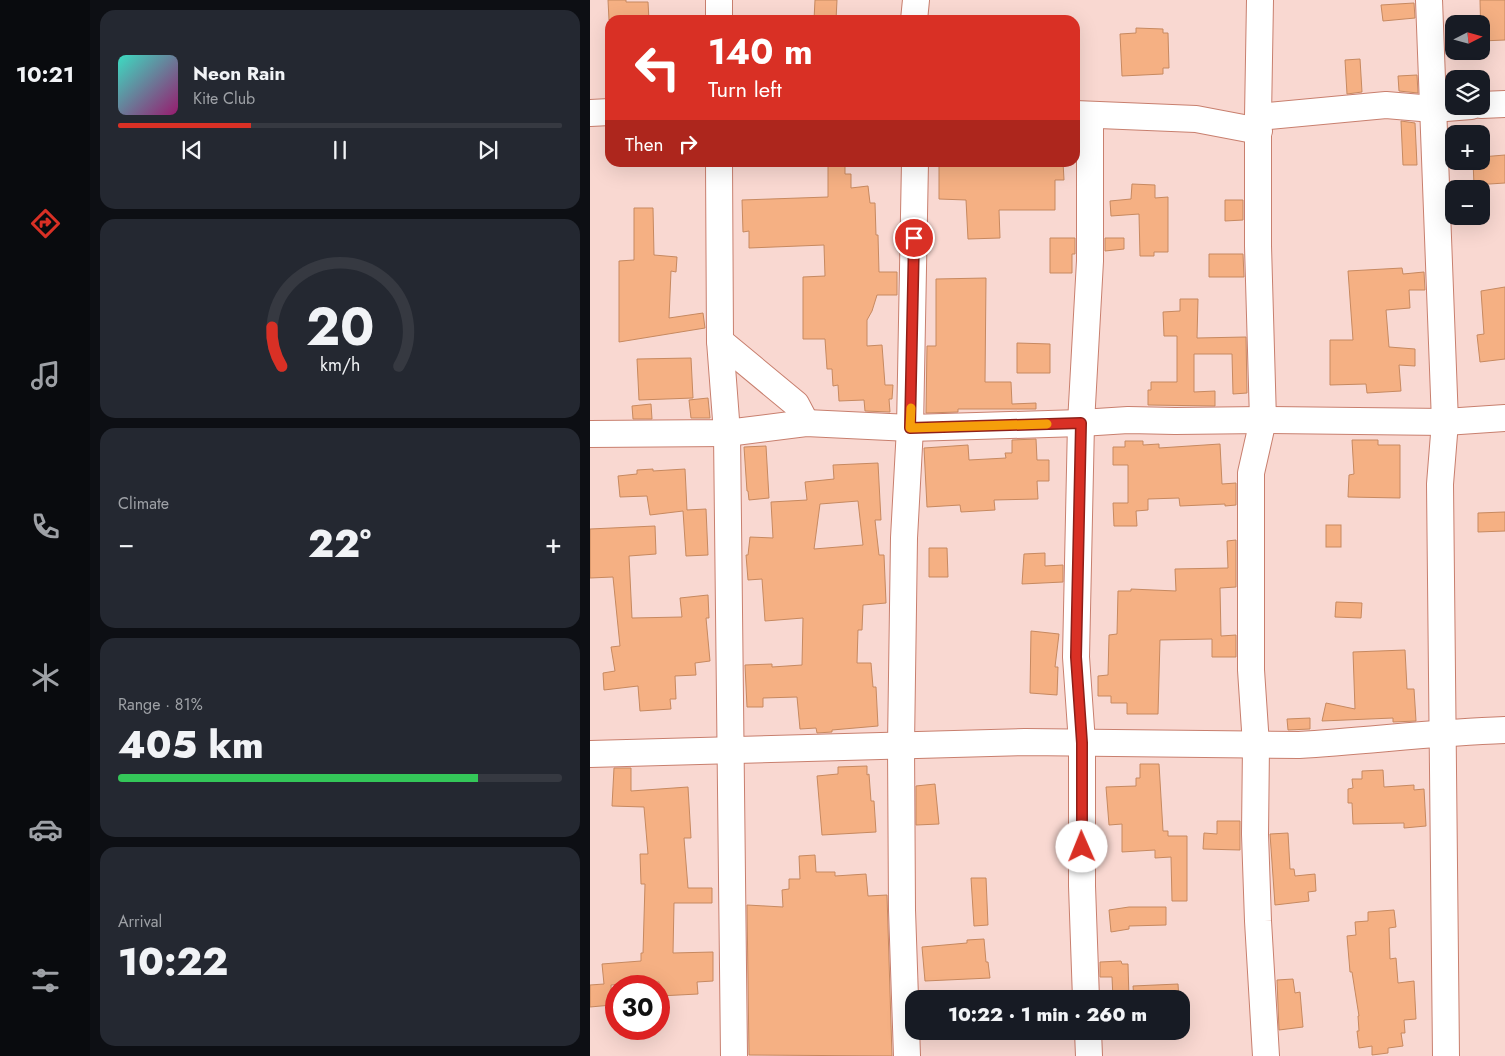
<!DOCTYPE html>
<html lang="en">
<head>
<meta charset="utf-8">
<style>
	body { margin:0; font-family:Jost,sans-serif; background:#242831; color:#f1f3f6; height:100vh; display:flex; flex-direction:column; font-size:19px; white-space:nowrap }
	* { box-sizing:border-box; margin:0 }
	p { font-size:16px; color:#9ea1a6 }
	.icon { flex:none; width:28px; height:28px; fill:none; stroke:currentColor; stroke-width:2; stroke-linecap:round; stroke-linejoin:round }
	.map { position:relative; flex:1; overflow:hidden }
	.details { display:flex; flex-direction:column; gap:10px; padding:10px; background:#0d0f14; width:500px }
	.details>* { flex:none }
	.top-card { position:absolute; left:15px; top:15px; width:475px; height:152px; border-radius:15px; box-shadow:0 5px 20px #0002; background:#d93025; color:#fff; overflow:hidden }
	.needle { width:32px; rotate:84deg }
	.tools { position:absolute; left:855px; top:15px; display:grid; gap:10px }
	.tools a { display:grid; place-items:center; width:45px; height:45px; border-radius:10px; background:#171b24; box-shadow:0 5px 20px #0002; font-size:25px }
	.speed { position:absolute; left:15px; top:975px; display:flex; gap:10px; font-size:25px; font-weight:700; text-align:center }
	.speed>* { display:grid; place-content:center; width:65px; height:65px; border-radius:50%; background:#171b24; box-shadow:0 5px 20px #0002; line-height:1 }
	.speed .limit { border:8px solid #d22; background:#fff; color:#111 }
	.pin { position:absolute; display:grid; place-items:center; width:42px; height:42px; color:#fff; margin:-21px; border:2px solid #fff; border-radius:50%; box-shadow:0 1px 5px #0007 }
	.me { position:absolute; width:55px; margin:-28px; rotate:359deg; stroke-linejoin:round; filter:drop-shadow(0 0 4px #0008) }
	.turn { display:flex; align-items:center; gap:18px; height:105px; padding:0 20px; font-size:22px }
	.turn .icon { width:65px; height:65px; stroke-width:2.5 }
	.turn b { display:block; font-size:35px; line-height:42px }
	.then { display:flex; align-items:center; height:48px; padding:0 20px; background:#0003; gap:10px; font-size:19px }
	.big { font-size:38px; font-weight:800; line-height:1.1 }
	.details .card { flex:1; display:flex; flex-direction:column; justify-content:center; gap:8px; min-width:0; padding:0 18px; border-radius:15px; background:#242831 }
	.details .dial { align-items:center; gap:0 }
	.dial svg { height:130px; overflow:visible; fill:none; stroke:#363941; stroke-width:7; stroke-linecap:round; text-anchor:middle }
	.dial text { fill:#f1f3f6; stroke:none }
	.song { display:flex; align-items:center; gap:15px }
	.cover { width:60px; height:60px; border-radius:8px; background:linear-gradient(135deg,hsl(170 70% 55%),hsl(320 70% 35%)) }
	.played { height:5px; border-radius:2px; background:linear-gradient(90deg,#d93025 30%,#363941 30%) }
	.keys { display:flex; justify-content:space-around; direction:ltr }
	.heat { display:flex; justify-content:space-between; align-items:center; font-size:28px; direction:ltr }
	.charge { height:8px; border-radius:4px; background:linear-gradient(90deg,#34c759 81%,#363941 0) }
	.trip { position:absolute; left:315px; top:990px; width:285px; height:50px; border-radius:15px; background:#171b24; box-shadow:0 5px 20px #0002; font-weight:800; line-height:50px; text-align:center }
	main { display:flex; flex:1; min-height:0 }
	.menu { display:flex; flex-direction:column; width:90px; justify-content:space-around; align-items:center; background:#090b0e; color:#9ea1a6 }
	.menu .icon { width:35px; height:35px }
	.menu .selected { color:#d93025 }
	.menu b { font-size:22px; color:#f1f3f6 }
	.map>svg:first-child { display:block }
	.building { fill:#f5b083; stroke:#c78960; fill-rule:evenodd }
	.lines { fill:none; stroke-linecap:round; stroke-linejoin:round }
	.minor-casing { stroke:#c87f6e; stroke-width:28 }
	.minor { stroke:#fff; stroke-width:26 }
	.route-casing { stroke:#8d1f18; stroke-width:12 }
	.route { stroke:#d93025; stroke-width:9 }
	.slow { stroke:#f59e0b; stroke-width:9 }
</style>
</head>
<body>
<main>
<nav class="menu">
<b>10:21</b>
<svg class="icon selected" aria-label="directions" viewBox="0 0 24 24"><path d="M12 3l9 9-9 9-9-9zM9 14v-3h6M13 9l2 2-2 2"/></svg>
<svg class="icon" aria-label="music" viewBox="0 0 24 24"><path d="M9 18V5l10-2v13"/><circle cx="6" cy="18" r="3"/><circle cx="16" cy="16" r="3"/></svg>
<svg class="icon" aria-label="phone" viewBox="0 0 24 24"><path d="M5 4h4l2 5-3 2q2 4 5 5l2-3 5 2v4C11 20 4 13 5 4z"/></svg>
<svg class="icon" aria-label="climate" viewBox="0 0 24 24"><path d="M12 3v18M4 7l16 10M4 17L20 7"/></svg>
<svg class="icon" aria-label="car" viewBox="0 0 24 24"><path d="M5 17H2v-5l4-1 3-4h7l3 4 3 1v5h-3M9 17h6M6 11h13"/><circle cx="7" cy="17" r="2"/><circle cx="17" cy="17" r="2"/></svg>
<svg class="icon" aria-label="filters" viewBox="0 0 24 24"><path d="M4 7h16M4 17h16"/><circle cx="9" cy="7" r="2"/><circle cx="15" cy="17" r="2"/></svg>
</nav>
<section class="details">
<div class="card">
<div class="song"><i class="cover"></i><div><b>Neon Rain</b><p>Kite Club</p></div></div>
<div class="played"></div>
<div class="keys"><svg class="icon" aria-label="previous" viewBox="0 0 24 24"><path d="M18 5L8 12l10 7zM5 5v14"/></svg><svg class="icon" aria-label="pause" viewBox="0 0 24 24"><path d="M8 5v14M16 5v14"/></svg><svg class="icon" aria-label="next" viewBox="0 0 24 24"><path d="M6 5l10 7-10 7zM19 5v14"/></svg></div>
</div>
<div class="card dial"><svg viewBox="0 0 100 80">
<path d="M14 69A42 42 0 1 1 86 69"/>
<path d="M14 69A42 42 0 0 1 8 45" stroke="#d93025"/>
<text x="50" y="56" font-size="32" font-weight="700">20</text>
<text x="50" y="72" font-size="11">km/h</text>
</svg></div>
<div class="card"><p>Climate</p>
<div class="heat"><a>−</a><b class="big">22°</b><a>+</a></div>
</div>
<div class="card"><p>Range · 81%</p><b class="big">405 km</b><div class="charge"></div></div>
<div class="card"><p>Arrival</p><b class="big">10:22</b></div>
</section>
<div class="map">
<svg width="915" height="1056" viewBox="0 0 915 1056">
	<rect width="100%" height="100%" fill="#f9d8d1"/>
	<g class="building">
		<path d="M18 0H36V2H58L59 20H19Z"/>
		<path d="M225 0H247L246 20H224Z"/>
		<path d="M890 0H915V40L891 41Z"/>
		<path d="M824 3 825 18 793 21 791 5Z"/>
		<path d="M546 28 573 29V33H578L579 68H573V74L532 76 530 34 546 33Z"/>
		<path d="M770 59 772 92 757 94 755 60Z"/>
		<path d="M827 75 828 93 809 91 808 76Z"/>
		<path d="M811 121 825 123 827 165H813Z"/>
		<path d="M915 155V183L884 185 883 161H891V157Z"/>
		<path d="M349 162H473L474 180H465V210H409L410 238 378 239 376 200 349 199Z"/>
		<path d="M238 164 255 165V174H261V188L278 186 280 203H285L286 235H288L289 272H307V295H287L282 311 277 320V346L292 345 295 385H303L302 399H299L300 412 275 411 274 400 249 401 248 385 243 386 242 369H237L235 339H213V277L235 276 234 245 159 248V231L153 232 152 200 238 197Z"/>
		<path d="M542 184 565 185V198L578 197V252H564V256H550L549 214 521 216 520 201 541 199Z"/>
		<path d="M635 200H653V220L635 221Z"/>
		<path d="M44 208H63L64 255 87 257 86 272 81 271 79 318 113 313 115 328 29 342V261L44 260Z"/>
		<path d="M460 238H485V254H482V273H460Z"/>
		<path d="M515 238H534V249L515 251Z"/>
		<path d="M619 254H653L654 277H619Z"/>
		<path d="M812 268 813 274 834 272 835 290H819L820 308 796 310 799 347 825 349V366L809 365 811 391 777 393 776 384 740 385V340H763L758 271Z"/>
		<path d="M396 278 395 382H421L422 404 446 403V409H368V412L336 413 337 346H346V279Z"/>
		<path d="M915 287V359L890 362 887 335 894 334 891 291Z"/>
		<path d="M590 299H608L607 338 656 337 657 393 643 394 642 354H604V392L625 391V406L558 405V390H561V382H587V336H574L573 312 590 311Z"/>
		<path d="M427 343 460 344V373H427Z"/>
		<path d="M101 358 103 398 49 400 47 359Z"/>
		<path d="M118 398 120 418H101L99 400Z"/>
		<path d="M61 404 62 419H43L42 406Z"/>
		<path d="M446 439 447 460H459V481H447L448 499 404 500 405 510 371 512 370 505 337 507 334 448 378 445 379 460 416 458 415 453H422V440Z"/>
		<path d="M762 440H788V445H810V498L758 497 759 475 764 474Z"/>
		<path d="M535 441H553V445L569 444V448L630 444 632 484 646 483V505L635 506V504L590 506 589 498 558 499V510L546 511 547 526H524L523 503H538V465H523V447H535Z"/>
		<path d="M176 446 179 498 159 500 158 491H157L154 447Z"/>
		<path d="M288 463 291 520H285L289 555H294L296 603 273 605 272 630H268L267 663H281L283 687H286L288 726 242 730V732L227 733 226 728 210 729 207 697 173 698V707H157L155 665 182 664V667L212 665 213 618 175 621 172 579 158 580 156 555H158L160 537 183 538 181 502 217 500 215 482 244 479 243 465ZM268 501 273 545 224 549 230 504Z"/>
		<path d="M63 469V471L95 469 97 510 116 509 118 555 96 556 93 511 60 515 57 496 30 497 28 476 47 474V470Z"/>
		<path d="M915 512V531L888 532V513Z"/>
		<rect x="736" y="525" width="15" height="22"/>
		<path d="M65 526 66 554 39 556 42 618 92 617 90 598 118 595 119 618H116L120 661 105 663 106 675 85 676 86 699H80L81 709 50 711 48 686 14 690 13 673 25 671 21 647 30 646 23 577 0 578V529Z"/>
		<path d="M646 540V587L630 588 631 636 646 635V657H622V639L570 640 568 714H537V703H521V696H508V676L518 675 519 635 527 634 528 591H541V589L586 591 585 569 638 568 637 541Z"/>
		<path d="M339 548H357L358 577H339Z"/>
		<path d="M455 553V566L473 565V582L432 584 434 554Z"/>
		<path d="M746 602 772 603 771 618 745 617Z"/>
		<path d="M441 631 469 634 465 667H468L467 695 440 693Z"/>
		<path d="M815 650 817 689H824L826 721 803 722V718L732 721 736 703 765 709 763 652Z"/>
		<path d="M720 718V729L698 730 697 719Z"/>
		<path d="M550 764H569L573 831H578V836H597V901H582L581 857 565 858V850L532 852V824L519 825 516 787 546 786V778H550Z"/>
		<path d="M277 766V775L279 774 281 801H284L286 832 232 835 227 776 248 774V767Z"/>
		<path d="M24 768H41V791L98 787 101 838H94L98 888H122V903H84L83 953 123 952V981L107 982 108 994 69 996V982L21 985 22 1005 0 1007V985L14 984 12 964 51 961V953H53L55 884H51L50 854H58L54 807 22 806Z"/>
		<path d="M793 770 794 787 824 785V790L834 789 836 826 814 828V823L763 824 762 803H758V789L763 788 762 779H772V771Z"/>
		<path d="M345 784 349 824 326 825V786Z"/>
		<path d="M627 821H650V850L613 849 614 833 627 834Z"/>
		<path d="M698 833 700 869H704L705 876 725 874 726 891 718 892 719 901 685 905 680 834Z"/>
		<path d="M225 855 226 872H245V876L276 874 278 896 297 895 302 1056 159 1055 157 905 193 907 192 890 199 889V879H210L209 856Z"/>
		<path d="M381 878H396L398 925 384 926Z"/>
		<path d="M539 907H576V925L539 926V929L521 932 519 910Z"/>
		<path d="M804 910 806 927 799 928 800 959 806 958 808 983 824 981 826 1019 814 1020 815 1033H811L813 1046 798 1048V1053L782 1055V1046L769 1048 767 1031H769L768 1016H769L762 972H760L757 936 766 935 765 922 778 921V912Z"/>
		<path d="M394 939 396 962H398L400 978 335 981 332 947 377 943V940Z"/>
		<path d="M531 961 532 964H538L539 999H523L522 977H510V962Z"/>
		<path d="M703 979 705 993 710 992 713 1027 689 1030 687 980Z"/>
		<path d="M588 984 589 999H544L543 986Z"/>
	</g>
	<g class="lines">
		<g class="minor-casing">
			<g id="minor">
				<path d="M670 0 668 117V246L673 420 661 473V670L666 745 665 834 668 921 676 1056"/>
				<path d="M839 0 855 422 850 484 856 1056"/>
				<path d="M129 20V0"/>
				<path d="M324 20 326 0"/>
				<path d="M891 105 915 104"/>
				<path d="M0 113 20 112"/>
				<path d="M485 114 606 119 669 131"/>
				<path d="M668 117 796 105 843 109 881 106"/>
				<path d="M129 162 130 341 137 433 144 1056"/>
				<path d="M130 341 206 404 216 423"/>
				<path d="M0 434 137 433 216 423 320 428 491 423 538 420 585 421 673 420 855 422 915 418"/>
				<path d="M0 754 435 742 709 745C778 741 846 732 915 730"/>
				<path d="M496 999 492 886V743L486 657 491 423 500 261V115"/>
				<path d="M498 1031 499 1056"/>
				<path d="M317 1056 312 910 311 745 314 538 320 428 325 162"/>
			</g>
		</g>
		<use href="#minor" class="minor"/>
	</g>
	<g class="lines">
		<g class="route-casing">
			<path id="route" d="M324 238 320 428 491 423 486 657 492 743V847"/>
		</g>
		<use href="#route" class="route"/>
		<path class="slow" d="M321 408 320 428 457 424"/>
	</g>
</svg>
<div class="tools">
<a><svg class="needle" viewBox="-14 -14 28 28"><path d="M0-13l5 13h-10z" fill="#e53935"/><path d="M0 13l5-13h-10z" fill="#9ea1a6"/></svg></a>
<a><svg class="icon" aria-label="layers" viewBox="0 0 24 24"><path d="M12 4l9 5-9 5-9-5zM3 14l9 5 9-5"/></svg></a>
<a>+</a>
<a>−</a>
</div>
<div class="speed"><div class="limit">30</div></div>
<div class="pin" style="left:324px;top:238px;background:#d93025"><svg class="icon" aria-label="arrive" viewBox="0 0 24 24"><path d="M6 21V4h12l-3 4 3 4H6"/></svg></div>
<svg class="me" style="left:492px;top:847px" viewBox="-20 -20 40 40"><circle r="19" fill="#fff"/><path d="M0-13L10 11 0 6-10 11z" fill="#d93025"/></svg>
<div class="trip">10:22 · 1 min · 260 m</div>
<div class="top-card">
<div class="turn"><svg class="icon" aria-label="left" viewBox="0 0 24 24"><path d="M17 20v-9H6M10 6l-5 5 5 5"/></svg><div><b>140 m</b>Turn left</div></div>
<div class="then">Then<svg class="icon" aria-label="right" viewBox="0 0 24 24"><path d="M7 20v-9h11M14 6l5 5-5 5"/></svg></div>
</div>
</div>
</main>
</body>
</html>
